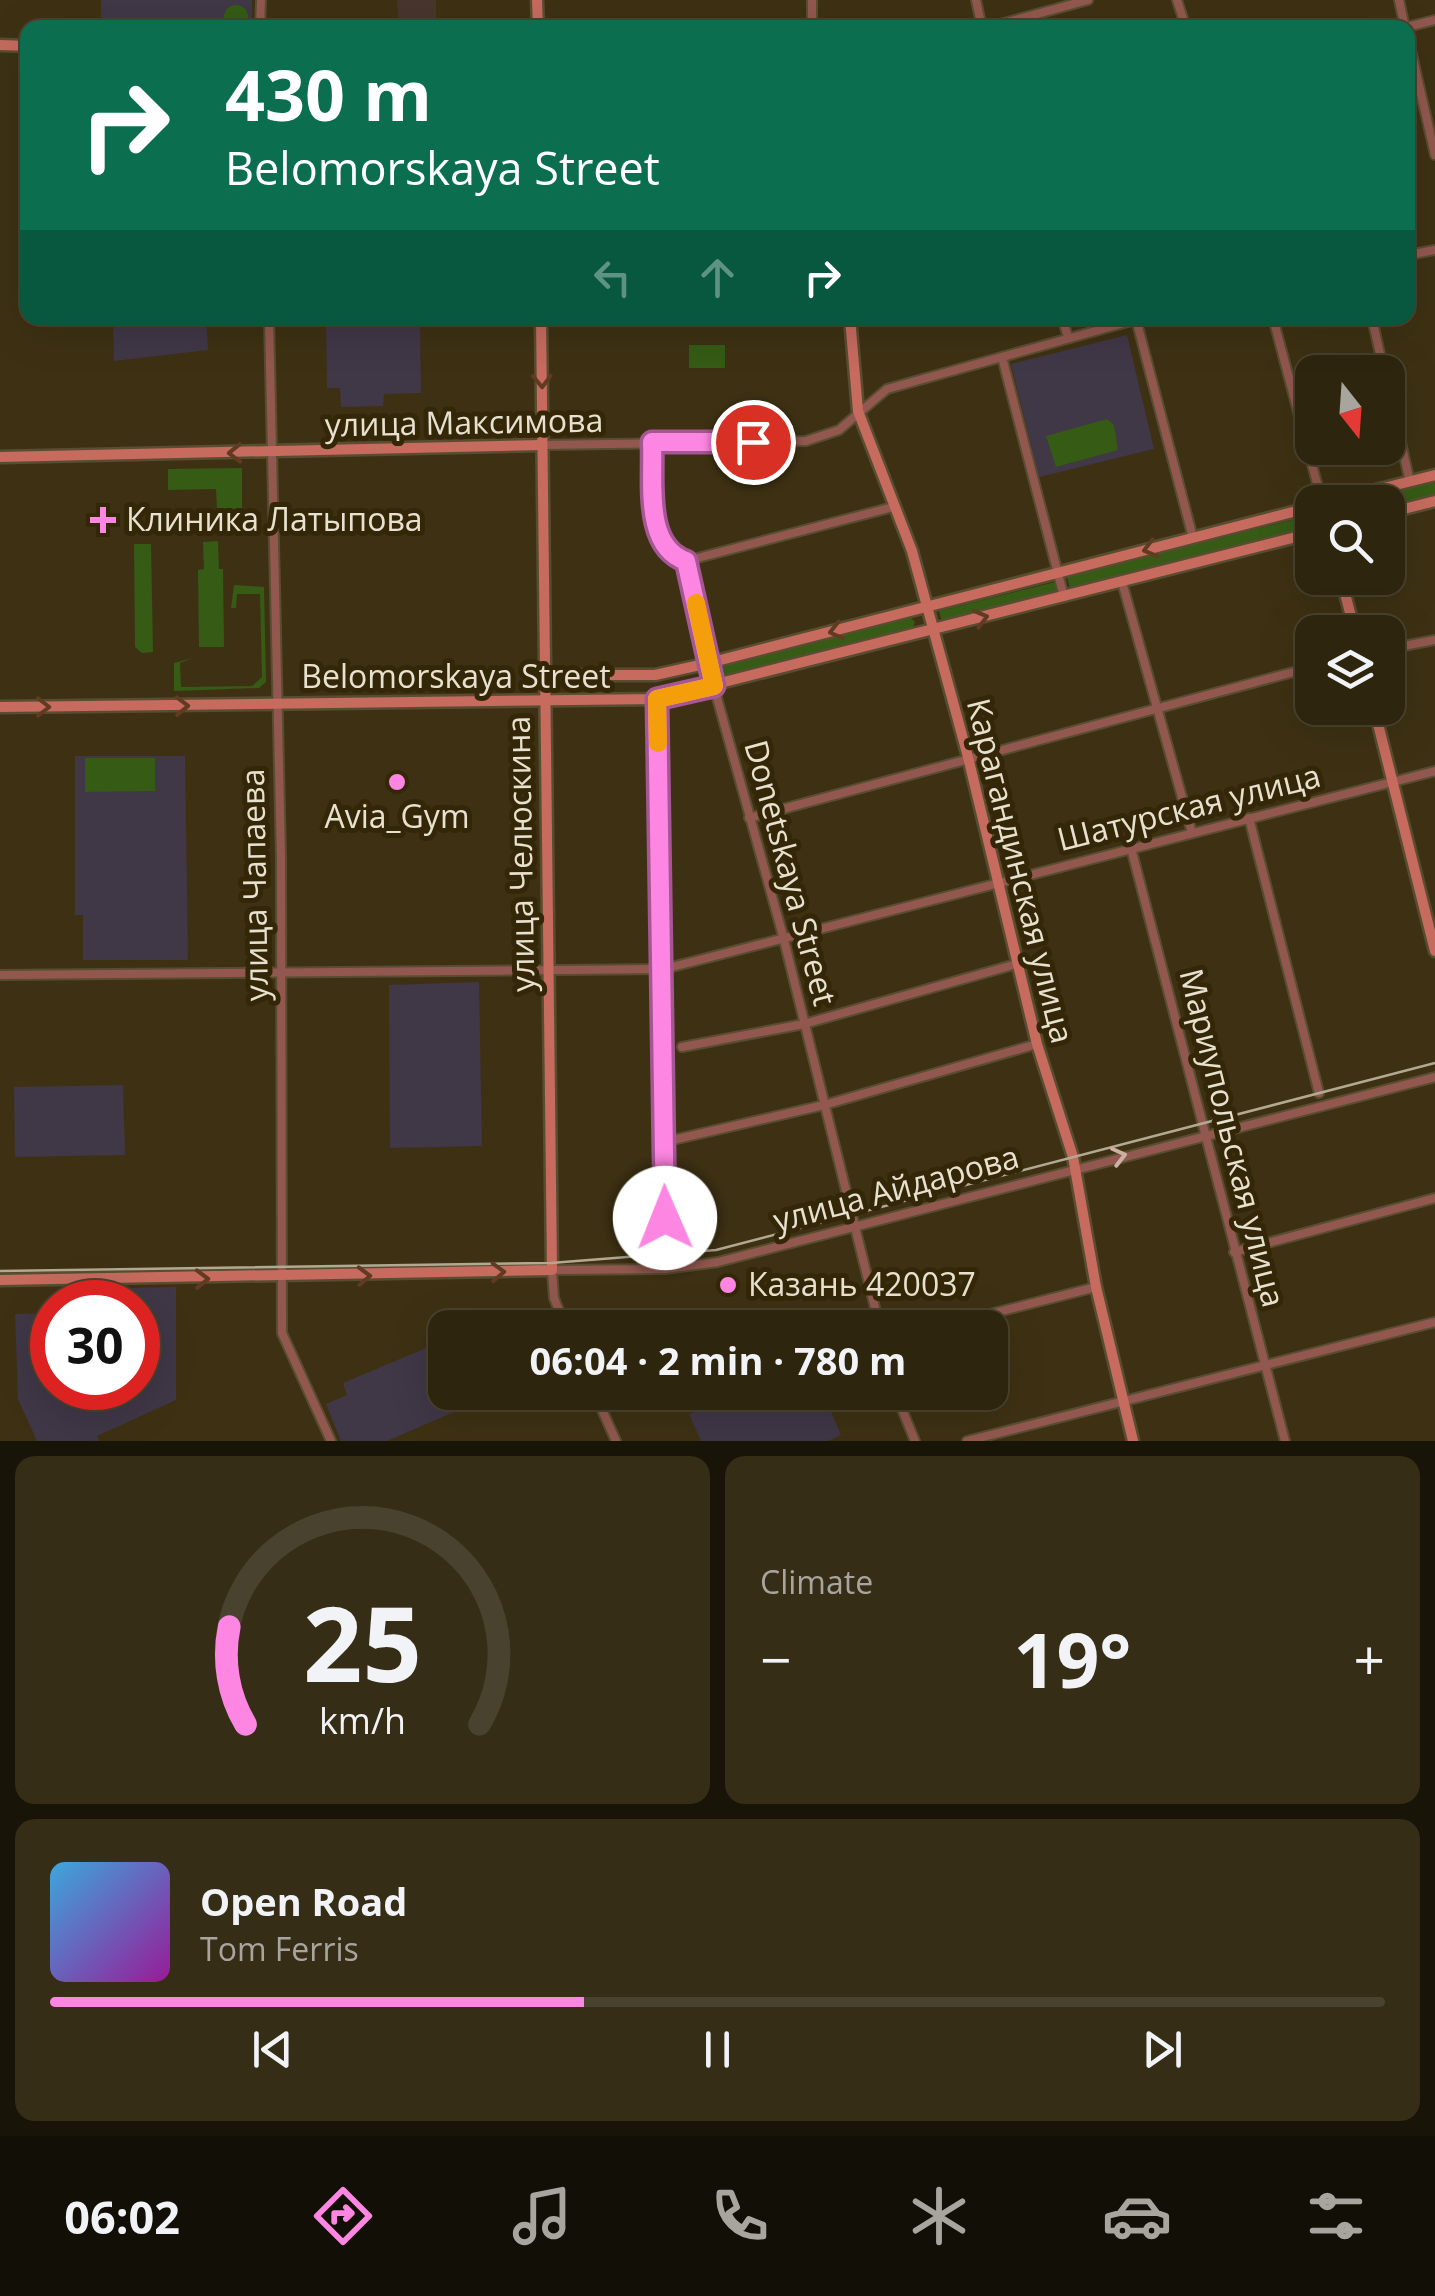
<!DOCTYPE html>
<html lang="en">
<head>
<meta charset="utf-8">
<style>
	body { margin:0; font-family:"Open Sans",sans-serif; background:#362d17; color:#f1f3f6; height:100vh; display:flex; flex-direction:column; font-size:38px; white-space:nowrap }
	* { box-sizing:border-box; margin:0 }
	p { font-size:32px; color:#a7a59e }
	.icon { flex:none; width:55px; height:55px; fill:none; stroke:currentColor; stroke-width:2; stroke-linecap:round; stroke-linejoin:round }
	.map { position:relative; height:1441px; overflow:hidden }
	.side { display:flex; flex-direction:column; gap:15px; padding:15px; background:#191408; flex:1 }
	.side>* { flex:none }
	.top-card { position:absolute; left:20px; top:20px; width:1395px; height:305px; border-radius:20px; box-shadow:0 10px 40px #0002,0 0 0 2px #49422e; background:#0b6e4f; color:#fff; overflow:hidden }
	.needle { width:65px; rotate:163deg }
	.tools { position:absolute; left:1295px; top:355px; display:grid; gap:20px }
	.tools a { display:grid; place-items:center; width:110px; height:110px; border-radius:20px; background:#2e250e; box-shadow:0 10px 40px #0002,0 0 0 2px #49422e; font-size:50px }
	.speed { position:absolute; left:30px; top:1280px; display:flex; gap:20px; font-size:50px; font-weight:700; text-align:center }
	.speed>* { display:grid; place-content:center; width:130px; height:130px; border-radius:50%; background:#2e250e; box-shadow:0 10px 40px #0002,0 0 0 2px #49422e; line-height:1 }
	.speed .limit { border:15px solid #d22; background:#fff; color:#111 }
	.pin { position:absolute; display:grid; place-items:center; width:85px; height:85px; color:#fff; margin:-42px; border:5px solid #fff; border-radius:50%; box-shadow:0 2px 10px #0007 }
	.me { position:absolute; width:110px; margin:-55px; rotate:359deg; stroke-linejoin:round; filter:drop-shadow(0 0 8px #0008) }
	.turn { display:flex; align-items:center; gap:35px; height:210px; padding:0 40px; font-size:45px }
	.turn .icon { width:130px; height:130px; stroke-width:2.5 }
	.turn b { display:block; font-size:70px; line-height:85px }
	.lanes { display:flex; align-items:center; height:95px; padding:0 40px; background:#0003; justify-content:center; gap:50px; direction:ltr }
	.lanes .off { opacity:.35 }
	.big { font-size:75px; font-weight:700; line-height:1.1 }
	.side .widget { flex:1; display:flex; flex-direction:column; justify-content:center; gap:15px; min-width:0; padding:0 35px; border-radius:20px; background:#362d17 }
	.side .dial { align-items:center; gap:0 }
	.dial svg { height:260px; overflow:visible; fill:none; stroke:#49422e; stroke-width:7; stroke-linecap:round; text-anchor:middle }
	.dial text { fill:#f1f3f6; stroke:none }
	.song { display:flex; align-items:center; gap:30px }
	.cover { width:120px; height:120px; border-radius:15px; background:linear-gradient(135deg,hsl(200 70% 55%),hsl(300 70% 35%)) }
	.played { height:10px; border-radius:5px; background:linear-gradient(90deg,#fd86e2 40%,#49422e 40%) }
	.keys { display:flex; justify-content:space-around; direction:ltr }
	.heat { display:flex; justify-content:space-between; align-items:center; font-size:55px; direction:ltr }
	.side .tiles { flex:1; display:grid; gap:15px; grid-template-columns:1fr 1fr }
	.widget:last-child { grid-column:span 2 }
	.trip { position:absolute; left:428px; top:1310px; width:580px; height:100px; border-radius:20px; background:#2e250e; box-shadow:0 10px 40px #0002,0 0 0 2px #49422e; font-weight:700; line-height:100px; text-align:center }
	.menu { display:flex; height:160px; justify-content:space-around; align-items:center; background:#120f06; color:#a7a59e }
	.menu .icon { width:70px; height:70px }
	.menu .active { color:#fd86e2 }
	.menu b { font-size:45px; color:#f1f3f6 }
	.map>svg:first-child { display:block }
	.industrial { fill:#48362d }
	.education { fill:#403747 }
	.green { fill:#355b15 }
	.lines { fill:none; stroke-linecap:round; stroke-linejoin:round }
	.street-casing { stroke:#594d31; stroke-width:12 }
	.secondary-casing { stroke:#594d31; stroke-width:15 }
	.street { stroke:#92584f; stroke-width:8 }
	.secondary { stroke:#c66b5e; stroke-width:10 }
	.tram { stroke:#b2a993; stroke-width:2.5 }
	.oneway { stroke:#603b22 }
	.oneway2 { stroke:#cab1a2 }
	.route-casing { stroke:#a45793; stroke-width:25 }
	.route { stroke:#fd86e2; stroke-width:18 }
	.slow { stroke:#f59e0b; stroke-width:18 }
	.poi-dot { fill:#fd86e2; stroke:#342708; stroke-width:4 }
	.labels { text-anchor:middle; stroke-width:10; stroke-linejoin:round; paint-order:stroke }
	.street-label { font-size:32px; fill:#e8e1cf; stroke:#342708 }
	.poi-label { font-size:32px; fill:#e8e1cf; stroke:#342708; text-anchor:start }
</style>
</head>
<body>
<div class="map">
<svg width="1435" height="1441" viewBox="0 0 1435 1441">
	<rect width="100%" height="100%" fill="#3e3113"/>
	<path class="industrial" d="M397 0H436V23L399 25Z"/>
	<g class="education">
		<path d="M101 0H252V27L91 28 101 26Z"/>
		<path d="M113 318H206L208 350 114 361Z"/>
		<path d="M326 318H420L421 393 384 394 383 406 341 407 340 388H327Z"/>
		<path d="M1127 335 1154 449 1039 477 1011 364Z"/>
		<path d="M75 756H185L188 960H83V915H75Z"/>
		<path d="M479 982 482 1146 390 1148 389 985Z"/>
		<path d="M123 1085 125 1155 15 1157 14 1087Z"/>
		<path d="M176 1287V1400L97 1436 99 1441H37L18 1399 15 1314 52 1313V1388H138V1302H68V1289Z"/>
		<path d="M426 1348 454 1412 387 1441H341L326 1404 347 1395 343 1383Z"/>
		<path d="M741 1393H823L841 1435 828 1441H701L689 1414Z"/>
	</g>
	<g class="green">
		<circle cx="236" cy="17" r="12"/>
		<rect x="689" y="345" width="36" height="23"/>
		<path d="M1107 419 1114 425 1118 450 1056 467 1046 436Z"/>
		<path d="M242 468V509H217L216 489 168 490V469Z"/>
		<path d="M1435 481V496L1388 508V502H1348Z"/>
		<path d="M1312 515V527L1070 588 1067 577Z"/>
		<path d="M218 541 219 569H223L224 647H199L198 570 204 569 203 542Z"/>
		<path d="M134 544H151L153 652 142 653 135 647Z"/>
		<path d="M1055 582 1058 593 942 622 939 611Z"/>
		<path d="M234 585 264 587 266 682 259 688 174 691V663L193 658 180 663 181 687 252 686 262 677 260 594H237L236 608H231Z"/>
		<path d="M910 617 915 622 912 630 725 677 722 666Z"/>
		<path d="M85 758H155V791L85 792Z"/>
	</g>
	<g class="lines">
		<g class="street-casing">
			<g id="street">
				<path d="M812 0V28"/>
				<path d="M976 0 982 28"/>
				<path d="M1177 0 1186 28"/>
				<path d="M1399 0 1405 28"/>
				<path d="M260 28 261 0"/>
				<path d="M986 28 1088 0"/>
				<path d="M1403 28 1435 20"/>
				<path d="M1408 37 1435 155"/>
				<path d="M1408 255 1435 250"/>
				<path d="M269 318 281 858 282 1333 331 1441"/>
				<path d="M1062 318 1068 337"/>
				<path d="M1273 318 1322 502"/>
				<path d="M1372 318 1384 372"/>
				<path d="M1136 319 1193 538"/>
				<path d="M1002 357 1064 597"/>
				<path d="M1388 386 1410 482"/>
				<path d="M652 442C654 480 643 547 686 561L714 687 783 936 880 1328"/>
				<path d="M542 445 806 441 839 430 887 389 1142 318"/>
				<path d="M686 561 893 507"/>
				<path d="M1122 582 1192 833"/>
				<path d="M1388 649 1435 640"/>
				<path d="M657 699 665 1269"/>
				<path d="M749 818 1312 667"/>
				<path d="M1249 818 1319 1093"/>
				<path d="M1131 848 1285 1441"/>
				<path d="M0 975 664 969 1435 771"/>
				<path d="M682 1047 804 1024 1020 963"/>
				<path d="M664 1142 824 1105 1037 1044"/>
				<path d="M1234 1252 1435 1198"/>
				<path d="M566 1328 554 1298 552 1270 665 1269 718 1262 1435 1077"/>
				<path d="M935 1328 1096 1287"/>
				<path d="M594 1392 616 1441"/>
				<path d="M895 1392 915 1441"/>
				<path d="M967 1441 1435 1322"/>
			</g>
		</g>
		<g class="secondary-casing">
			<g id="secondary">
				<path d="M537 0 538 28"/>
				<path d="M0 45 28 46"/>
				<path d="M850 318 858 411 912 551 968 757 1037 1044 1073 1157 1096 1287 1133 1441"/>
				<path d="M0 457 542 445"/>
				<path d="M1328 502 1435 475"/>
				<path d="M1388 513 1435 501"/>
				<path d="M1341 578 1355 632"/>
				<path d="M544 675H655L709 663 1312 507"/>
				<path d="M0 707 657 699 1312 533"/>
				<path d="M1374 708 1435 951"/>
				<path d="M0 1280 552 1270 541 318"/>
			</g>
		</g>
		<use href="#street" class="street"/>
		<use href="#secondary" class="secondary"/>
		<path class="tram" d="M0 1271 551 1263 716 1250 1435 1063"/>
	</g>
	<defs><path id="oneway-chevron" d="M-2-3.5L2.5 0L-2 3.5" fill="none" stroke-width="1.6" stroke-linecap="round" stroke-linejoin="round" transform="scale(2.5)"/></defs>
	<g class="oneway">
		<use href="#oneway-chevron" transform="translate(542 381) rotate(89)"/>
		<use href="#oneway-chevron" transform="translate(235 453) rotate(179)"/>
		<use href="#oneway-chevron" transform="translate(1150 549) rotate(165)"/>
		<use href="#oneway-chevron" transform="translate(981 618) rotate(-15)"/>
		<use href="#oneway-chevron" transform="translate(836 631) rotate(166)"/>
		<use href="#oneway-chevron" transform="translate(182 706) rotate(-1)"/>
		<use href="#oneway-chevron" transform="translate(43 707)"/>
		<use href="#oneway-chevron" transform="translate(498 1272) rotate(-2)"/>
		<use href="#oneway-chevron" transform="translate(364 1276) rotate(-2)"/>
		<use href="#oneway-chevron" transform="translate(202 1279) rotate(-1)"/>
	</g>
	<use class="oneway2" href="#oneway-chevron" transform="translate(1119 1156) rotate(-14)"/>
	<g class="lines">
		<g class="route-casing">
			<path id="route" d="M665 1218 657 699 714 686 686 561C643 546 654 481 652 442H753"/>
		</g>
		<use href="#route" class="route"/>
		<path class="slow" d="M658 743 657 699 714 686 696 603"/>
	</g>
	<g class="poi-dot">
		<path d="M98 505h10v10h10v10h-10v10h-10v-10h-10v-10h10z"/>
		<circle cx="397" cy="782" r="10"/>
		<circle cx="728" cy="1285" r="10"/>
	</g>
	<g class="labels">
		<g class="street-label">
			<text transform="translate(464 423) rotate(-1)" y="11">улица Максимова</text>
			<text x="456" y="688">Belomorskaya Street</text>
			<text transform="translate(1189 808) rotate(-14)" y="11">Шатурская улица</text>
			<text transform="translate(521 854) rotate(-91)" y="11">улица Челюскина</text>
			<text transform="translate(1020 871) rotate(76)" y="11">Карагандинская улица</text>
			<text transform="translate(790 873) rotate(75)" y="11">Donetskaya Street</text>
			<text transform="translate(255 885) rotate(-91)" y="11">улица Чапаева</text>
			<text transform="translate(1232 1138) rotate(76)" y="11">Мариупольская улица</text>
			<text transform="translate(896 1189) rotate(-15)" y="11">улица Айдарова</text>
		</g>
		<g class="poi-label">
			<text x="126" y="531">Клиника Латыпова</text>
			<text x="397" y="828" text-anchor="middle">Avia_Gym</text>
			<text x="748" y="1296">Казань 420037</text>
		</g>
	</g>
</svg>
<div class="tools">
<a><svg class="needle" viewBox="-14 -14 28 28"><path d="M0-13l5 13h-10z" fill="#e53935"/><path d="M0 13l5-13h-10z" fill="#a7a59e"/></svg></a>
<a><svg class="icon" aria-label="search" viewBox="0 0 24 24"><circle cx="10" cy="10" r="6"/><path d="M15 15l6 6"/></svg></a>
<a><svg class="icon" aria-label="layers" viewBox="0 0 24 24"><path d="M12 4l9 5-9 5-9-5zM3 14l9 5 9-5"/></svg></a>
</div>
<div class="speed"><div class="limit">30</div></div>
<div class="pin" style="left:753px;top:442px;background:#d93025"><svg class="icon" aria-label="arrive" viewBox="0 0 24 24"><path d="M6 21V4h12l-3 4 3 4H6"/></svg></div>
<svg class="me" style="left:665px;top:1218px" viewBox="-20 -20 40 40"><circle r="19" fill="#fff"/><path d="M0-13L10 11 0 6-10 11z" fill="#fd86e2"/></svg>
<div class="trip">06:04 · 2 min · 780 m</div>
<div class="top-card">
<div class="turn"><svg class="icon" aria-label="right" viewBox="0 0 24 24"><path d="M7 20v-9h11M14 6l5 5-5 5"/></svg><div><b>430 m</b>Belomorskaya Street</div></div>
<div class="lanes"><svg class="icon off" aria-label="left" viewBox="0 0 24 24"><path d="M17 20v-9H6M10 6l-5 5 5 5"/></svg><svg class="icon off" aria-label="ahead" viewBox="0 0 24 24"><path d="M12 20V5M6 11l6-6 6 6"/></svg><svg class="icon" aria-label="right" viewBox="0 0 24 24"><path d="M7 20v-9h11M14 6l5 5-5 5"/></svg></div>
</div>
</div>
<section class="side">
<div class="tiles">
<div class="widget dial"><svg viewBox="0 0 100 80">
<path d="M14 69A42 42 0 1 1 86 69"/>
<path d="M14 69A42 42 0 0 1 9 39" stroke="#fd86e2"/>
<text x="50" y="56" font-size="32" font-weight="700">25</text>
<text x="50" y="72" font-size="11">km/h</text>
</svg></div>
<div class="widget"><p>Climate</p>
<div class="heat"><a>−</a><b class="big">19°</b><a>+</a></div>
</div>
<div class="widget">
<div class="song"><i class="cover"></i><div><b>Open Road</b><p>Tom Ferris</p></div></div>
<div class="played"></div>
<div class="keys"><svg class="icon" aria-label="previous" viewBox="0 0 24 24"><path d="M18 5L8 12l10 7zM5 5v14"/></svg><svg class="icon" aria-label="pause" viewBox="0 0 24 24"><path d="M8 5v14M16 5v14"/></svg><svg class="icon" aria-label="next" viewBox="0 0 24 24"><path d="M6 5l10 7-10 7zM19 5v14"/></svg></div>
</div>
</div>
</section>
<nav class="menu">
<b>06:02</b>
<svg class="icon active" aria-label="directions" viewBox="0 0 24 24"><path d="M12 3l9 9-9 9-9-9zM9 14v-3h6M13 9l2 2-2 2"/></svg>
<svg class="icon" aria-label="music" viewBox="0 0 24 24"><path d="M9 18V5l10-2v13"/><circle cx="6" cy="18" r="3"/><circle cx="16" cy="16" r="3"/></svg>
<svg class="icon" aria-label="phone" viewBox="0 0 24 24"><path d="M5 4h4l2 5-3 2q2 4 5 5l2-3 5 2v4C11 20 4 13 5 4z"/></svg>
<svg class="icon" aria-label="climate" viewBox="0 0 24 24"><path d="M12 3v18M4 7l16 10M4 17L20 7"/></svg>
<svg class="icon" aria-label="car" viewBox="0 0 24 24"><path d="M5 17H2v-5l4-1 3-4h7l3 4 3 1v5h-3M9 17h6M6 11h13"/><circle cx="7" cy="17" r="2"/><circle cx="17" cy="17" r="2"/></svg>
<svg class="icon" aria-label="filters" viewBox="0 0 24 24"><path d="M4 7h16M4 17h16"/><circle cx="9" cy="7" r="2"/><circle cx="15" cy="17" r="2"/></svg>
</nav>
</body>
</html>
